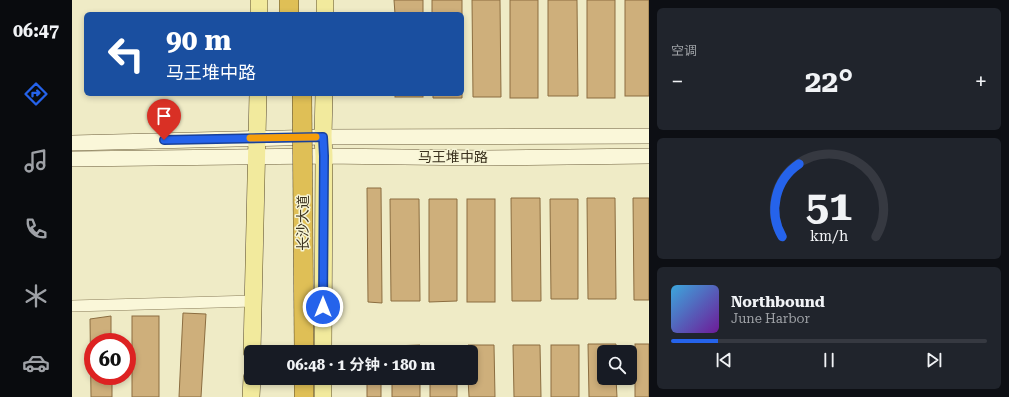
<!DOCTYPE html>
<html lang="zh">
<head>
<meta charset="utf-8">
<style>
	body { margin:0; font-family:"Roboto Serif","Noto Sans SC",serif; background:#20242c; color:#f1f3f6; height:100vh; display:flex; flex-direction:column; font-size:15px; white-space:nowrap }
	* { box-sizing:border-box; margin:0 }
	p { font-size:13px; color:#9ea1a6 }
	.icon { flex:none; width:22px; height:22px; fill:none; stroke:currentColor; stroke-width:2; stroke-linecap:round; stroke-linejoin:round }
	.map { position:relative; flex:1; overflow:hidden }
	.side { display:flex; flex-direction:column; gap:8px; padding:8px; background:#0d0f14; width:360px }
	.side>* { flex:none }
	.hud { position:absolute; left:12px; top:12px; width:380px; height:84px; border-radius:6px; box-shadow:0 2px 6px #0003; background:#1a4fa0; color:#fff; overflow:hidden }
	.controls { position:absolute; left:525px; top:345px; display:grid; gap:8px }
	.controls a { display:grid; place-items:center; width:40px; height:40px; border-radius:6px; background:#171b24; box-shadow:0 2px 6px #0003; font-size:20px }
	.speed { position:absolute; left:12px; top:333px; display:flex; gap:8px; font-size:20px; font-weight:700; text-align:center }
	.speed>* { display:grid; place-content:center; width:52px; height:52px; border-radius:50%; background:#171b24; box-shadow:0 2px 6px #0003; line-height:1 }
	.speed .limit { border:6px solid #d22; background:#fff; color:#111 }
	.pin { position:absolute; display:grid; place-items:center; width:34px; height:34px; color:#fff; margin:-41px -17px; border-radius:50% 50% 50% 0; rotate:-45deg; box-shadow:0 0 4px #0007 }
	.pin .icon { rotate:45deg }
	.me { position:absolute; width:44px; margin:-22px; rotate:0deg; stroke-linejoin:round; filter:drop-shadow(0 0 3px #0008) }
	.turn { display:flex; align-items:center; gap:14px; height:84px; padding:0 16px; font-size:18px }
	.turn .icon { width:52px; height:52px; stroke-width:2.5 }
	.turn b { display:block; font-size:28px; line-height:34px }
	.big { font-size:30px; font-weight:700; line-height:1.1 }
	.side .widget { flex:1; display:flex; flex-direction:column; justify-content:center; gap:6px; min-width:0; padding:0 14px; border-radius:6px; background:#20242c }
	.side .dial { align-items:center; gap:0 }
	.dial svg { height:104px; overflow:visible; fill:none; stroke:#363941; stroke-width:7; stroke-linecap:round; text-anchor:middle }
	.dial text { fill:#f1f3f6; stroke:none }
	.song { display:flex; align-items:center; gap:12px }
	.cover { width:48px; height:48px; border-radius:6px; background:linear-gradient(135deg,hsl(200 70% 55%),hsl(280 70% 35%)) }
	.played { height:4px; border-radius:2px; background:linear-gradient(90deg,#2563eb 15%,#363941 15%) }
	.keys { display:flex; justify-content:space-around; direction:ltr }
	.heat { display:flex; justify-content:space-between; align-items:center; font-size:22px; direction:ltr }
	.trip { position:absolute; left:172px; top:345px; width:234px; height:40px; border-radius:6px; background:#171b24; box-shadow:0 2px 6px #0003; font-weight:700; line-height:40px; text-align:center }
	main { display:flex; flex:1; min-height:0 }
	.tab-bar { display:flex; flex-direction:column; width:72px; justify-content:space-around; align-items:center; background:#090b0e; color:#9ea1a6 }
	.tab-bar .icon { width:28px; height:28px }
	.tab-bar .current { color:#2563eb }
	.tab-bar b { font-size:18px; color:#f1f3f6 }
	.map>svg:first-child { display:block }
	.building { fill:#ceaf7b; stroke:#8b6d40 }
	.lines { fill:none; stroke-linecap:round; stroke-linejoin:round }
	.street-casing { stroke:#8b7e5b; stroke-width:12 }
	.secondary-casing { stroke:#6d5f3e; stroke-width:16 }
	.primary-casing { stroke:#594b2f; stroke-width:18 }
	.highway-casing { stroke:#594b2f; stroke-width:20 }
	.street { stroke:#faf7d9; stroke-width:11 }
	.secondary { stroke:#faf7d9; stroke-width:15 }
	.primary { stroke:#f2ea9d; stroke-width:17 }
	.highway { stroke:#dfbf56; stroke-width:19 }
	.highway-bridge-casing { stroke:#594b2f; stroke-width:20; stroke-linecap:butt }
	.highway-bridge { stroke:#dfbf56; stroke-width:19 }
	.route-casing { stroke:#184099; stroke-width:10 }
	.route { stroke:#2563eb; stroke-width:7 }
	.slow { stroke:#f59e0b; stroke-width:7 }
	.labels { text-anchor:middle; stroke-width:3; stroke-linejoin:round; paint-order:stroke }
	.street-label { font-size:14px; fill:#3b321f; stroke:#f6f4d5 }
</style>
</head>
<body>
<main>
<nav class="tab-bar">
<b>06:47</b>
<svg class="icon current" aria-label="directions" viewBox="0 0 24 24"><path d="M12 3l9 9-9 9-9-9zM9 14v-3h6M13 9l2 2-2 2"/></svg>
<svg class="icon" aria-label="music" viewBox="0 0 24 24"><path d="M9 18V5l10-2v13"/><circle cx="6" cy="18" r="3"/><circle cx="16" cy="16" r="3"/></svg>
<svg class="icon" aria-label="phone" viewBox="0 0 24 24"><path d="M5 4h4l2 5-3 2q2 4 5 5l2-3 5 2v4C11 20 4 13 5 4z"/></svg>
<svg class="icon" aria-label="climate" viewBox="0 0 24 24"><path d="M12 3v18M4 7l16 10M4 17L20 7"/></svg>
<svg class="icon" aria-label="car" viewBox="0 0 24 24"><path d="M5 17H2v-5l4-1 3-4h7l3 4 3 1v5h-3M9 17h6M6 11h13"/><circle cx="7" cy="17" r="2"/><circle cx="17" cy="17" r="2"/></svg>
</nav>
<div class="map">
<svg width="577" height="397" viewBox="0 0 577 397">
	<rect width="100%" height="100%" fill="#efebc6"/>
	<g class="building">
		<path d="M322 0H351V14H323Z"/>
		<rect x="360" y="0" width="30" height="14"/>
		<path d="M400 0H428L429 97H401Z"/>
		<rect x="438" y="0" width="28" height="98"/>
		<path d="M476 0H505L506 96H476Z"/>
		<rect x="515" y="0" width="28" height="98"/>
		<rect x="553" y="0" width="24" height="96"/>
		<path d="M390 49V98H361V94H390Z"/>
		<rect x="323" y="94" width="28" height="3"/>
		<path d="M295 188H309L310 303 296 302Z"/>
		<path d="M439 198H468L469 301H440Z"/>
		<path d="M515 198H543L544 299H516Z"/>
		<path d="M561 198H577V300H562Z"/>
		<path d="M318 199H347L348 301H319Z"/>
		<path d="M357 199H385V301L357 302Z"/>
		<rect x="395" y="199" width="28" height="103"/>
		<path d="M478 199H506V299H479Z"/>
		<path d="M111 313 134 314 129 397H107Z"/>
		<path d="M39 316V342H21V376H40V397H19L18 319Z"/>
		<rect x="60" y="316" width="27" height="81"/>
		<path d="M516 344H544V352H532V378H544L545 397H517Z"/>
		<rect x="563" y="344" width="14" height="53"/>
		<path d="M348 345V352H320V346Z"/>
		<path d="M396 345H422L423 397H397L396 378H399V352H396Z"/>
		<path d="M441 345H468L469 397H442Z"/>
		<rect x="479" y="345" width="28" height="52"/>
		<rect x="294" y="346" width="15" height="6"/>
		<rect x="358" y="346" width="27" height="6"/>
		<rect x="295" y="378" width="14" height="19"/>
		<rect x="320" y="378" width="28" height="19"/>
		<rect x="358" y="378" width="27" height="19"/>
	</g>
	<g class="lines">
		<g class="street-casing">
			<path id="street" d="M0 306 182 301"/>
		</g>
		<g class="secondary-casing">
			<g id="secondary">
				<path d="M0 143 251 137 577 136"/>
				<path d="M0 159 252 156 411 158 577 156"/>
			</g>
		</g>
		<g class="primary-casing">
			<g id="primary">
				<path d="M187 14V0"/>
				<path d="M253 14V0"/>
				<path d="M180 352 186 94"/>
				<path d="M251 352 252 156 251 137 252 94"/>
				<path d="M179 397 180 378"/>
				<path d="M251 397V378"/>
			</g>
		</g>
		<g class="highway-casing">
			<g id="highway">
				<path d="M217 0V14"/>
				<path d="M232 378V397"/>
			</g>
		</g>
		<use href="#street" class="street"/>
		<use href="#secondary" class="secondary"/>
		<use href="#primary" class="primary"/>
		<use href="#highway" class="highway"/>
		<g class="highway-bridge-casing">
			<path id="highway-bridge" d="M230 94 232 352"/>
		</g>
		<use href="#highway-bridge" class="highway-bridge"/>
	</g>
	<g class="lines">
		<g class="route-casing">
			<path id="route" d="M92 140 251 137 252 156 251 307"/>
		</g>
		<use href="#route" class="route"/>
		<path class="slow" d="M178 138 244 137"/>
	</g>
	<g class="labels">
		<g class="street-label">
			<text x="381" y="162">马王堆中路</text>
			<text transform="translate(231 223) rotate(-90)" y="5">长沙大道</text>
		</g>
	</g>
</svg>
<div class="controls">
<a><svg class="icon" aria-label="search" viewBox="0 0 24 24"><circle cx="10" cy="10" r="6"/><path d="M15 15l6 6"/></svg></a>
</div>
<div class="speed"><div class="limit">60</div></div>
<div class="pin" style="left:92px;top:140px;background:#d93025"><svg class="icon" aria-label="arrive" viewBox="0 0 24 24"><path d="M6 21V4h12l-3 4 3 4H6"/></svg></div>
<svg class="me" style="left:251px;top:307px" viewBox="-20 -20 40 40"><circle r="17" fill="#2563eb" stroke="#fff" stroke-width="3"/><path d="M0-11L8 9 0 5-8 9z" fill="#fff"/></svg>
<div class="trip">06:48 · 1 分钟 · 180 m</div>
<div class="hud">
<div class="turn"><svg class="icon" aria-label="left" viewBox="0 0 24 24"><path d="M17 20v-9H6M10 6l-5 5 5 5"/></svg><div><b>90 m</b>马王堆中路</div></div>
</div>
</div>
<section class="side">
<div class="widget"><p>空调</p>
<div class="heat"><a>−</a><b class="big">22°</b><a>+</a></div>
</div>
<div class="widget dial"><svg viewBox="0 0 100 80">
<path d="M14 69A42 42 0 1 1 86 69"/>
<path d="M14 69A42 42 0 0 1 27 13" stroke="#2563eb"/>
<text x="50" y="56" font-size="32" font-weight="700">51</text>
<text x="50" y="72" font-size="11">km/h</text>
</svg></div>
<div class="widget">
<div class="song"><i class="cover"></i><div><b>Northbound</b><p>June Harbor</p></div></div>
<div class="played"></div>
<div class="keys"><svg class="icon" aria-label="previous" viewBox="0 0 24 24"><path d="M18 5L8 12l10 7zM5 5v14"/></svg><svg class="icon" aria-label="pause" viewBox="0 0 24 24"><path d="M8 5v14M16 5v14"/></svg><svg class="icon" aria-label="next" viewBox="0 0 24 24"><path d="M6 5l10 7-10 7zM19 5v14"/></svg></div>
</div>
</section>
</main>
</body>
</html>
